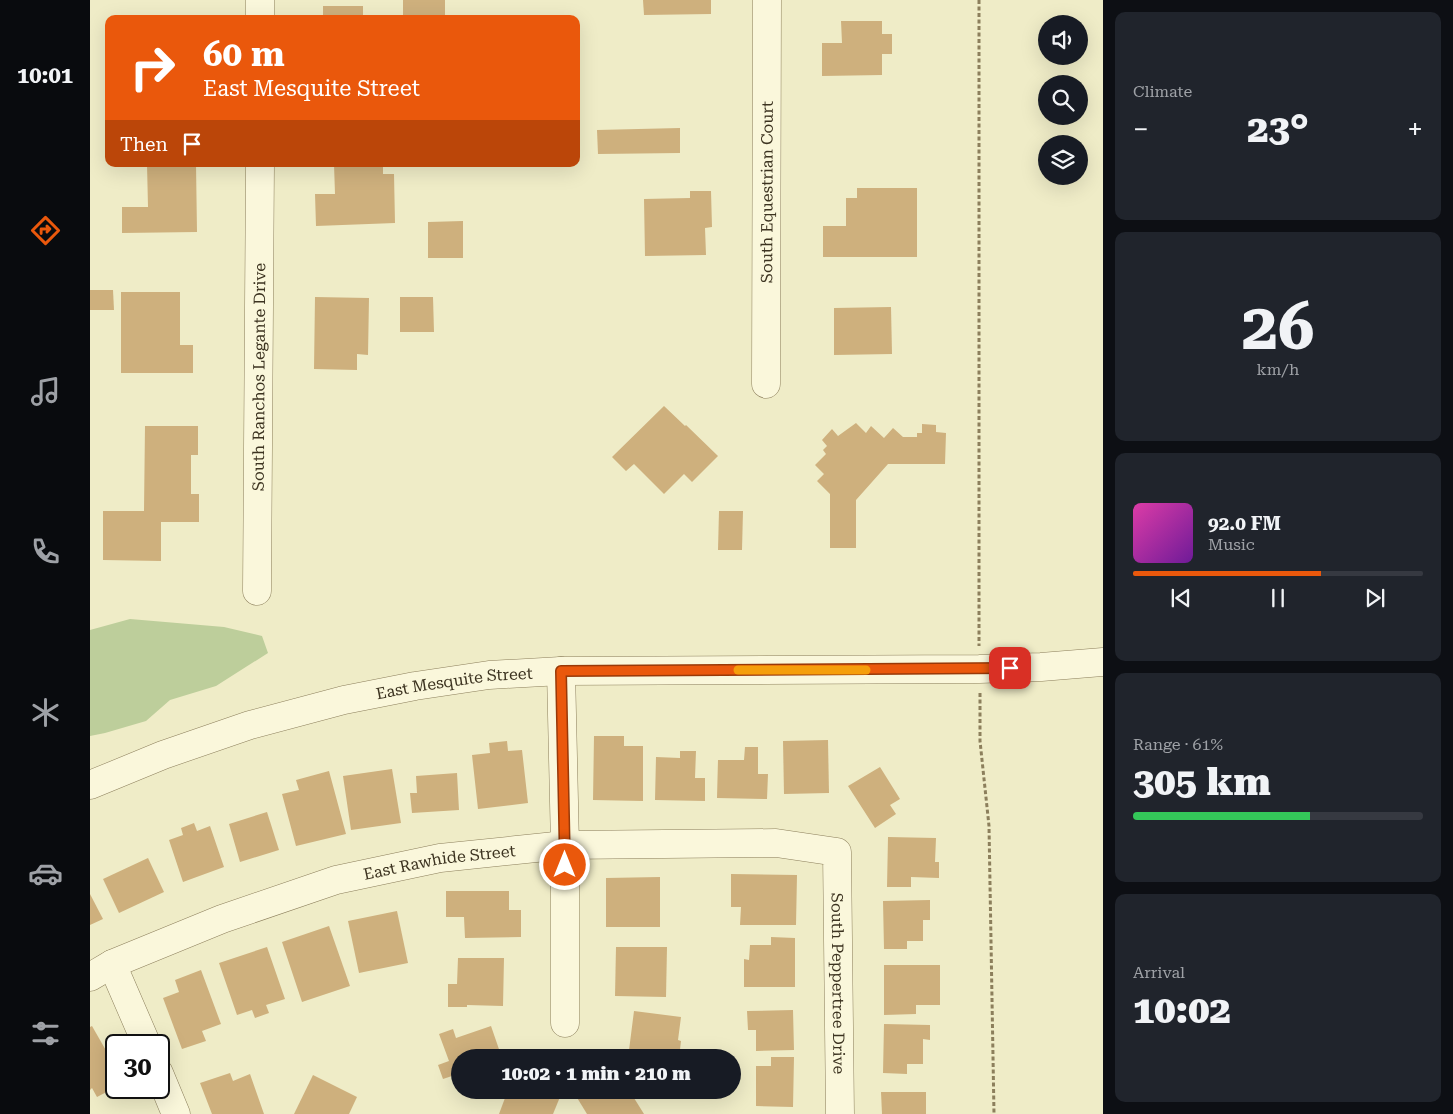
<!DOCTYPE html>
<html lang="en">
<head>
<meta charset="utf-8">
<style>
	body { margin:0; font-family:"Roboto Serif",serif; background:#20242c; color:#f1f3f6; height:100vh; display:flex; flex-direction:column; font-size:19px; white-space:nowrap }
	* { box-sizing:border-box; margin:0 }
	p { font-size:16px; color:#9ea1a6 }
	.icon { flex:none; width:28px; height:28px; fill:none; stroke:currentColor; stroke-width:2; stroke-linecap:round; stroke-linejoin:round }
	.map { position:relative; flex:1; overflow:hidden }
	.details { display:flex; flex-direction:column; gap:12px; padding:12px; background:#0d0f14; width:350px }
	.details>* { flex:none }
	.hud { position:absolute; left:15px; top:15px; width:475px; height:152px; border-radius:10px; box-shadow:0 5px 20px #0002; background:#ea580c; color:#fff; overflow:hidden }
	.tools { position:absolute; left:948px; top:15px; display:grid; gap:10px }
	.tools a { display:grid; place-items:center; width:50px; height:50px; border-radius:50%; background:#171b24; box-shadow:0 5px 20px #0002; font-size:25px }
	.speed { position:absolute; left:15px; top:1034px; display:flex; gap:10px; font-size:25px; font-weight:700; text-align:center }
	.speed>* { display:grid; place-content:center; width:65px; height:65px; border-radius:50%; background:#171b24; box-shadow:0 5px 20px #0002; line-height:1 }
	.speed .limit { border:2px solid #111; border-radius:8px; background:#fff; color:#111 }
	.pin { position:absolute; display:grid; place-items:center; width:42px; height:42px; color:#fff; margin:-21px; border-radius:10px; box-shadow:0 2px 8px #0006 }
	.me { position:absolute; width:55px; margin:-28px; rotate:0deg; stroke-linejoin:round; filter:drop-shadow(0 0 4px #0008) }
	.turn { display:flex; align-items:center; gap:18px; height:105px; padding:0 15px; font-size:22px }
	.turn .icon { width:65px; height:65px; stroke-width:2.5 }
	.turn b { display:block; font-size:35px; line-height:42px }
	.then { display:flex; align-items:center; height:48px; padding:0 15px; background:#0003; gap:10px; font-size:19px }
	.big { font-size:38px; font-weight:800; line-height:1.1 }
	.details .tile { flex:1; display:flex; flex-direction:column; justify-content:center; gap:8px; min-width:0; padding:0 18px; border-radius:10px; background:#20242c }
	.details .dial { align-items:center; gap:0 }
	.dial b { font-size:65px; line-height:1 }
	.song { display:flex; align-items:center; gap:15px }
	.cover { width:60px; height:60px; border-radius:8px; background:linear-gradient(135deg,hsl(320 70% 55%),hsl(280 70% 35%)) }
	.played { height:5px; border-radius:2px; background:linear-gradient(90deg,#ea580c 65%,#363941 65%) }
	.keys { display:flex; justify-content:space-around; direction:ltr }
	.heat { display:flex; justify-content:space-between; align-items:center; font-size:28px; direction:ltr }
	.charge { height:8px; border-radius:4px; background:linear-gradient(90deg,#34c759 61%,#363941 0) }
	.trip { position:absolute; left:361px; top:1049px; width:290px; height:50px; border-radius:25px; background:#171b24; box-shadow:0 5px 20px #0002; font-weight:800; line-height:50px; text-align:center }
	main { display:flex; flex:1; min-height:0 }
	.tabs { display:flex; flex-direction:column; width:90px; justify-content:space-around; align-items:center; background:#090b0e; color:#9ea1a6 }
	.tabs .icon { width:35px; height:35px }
	.tabs .selected { color:#ea580c }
	.tabs b { font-size:22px; color:#f1f3f6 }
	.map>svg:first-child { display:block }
	.green { fill:#bdce9b }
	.building { fill:#ceb07d }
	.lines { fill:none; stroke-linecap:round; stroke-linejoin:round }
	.minor-casing { stroke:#8c7f5c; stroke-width:29 }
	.path { stroke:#8c7f5c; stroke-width:3; stroke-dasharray:4 2.5; stroke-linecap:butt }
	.minor { stroke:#faf7db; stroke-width:28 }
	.route-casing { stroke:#983908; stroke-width:12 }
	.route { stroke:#ea580c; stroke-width:9 }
	.slow { stroke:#f59e0b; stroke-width:9 }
	.labels { text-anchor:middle; stroke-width:4.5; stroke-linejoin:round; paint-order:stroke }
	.street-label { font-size:16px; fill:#3c3320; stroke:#f6f4d7 }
</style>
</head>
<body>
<main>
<nav class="tabs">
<b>10:01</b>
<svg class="icon selected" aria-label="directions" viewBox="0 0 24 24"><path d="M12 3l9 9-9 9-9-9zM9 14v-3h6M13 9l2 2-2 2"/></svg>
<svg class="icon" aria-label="music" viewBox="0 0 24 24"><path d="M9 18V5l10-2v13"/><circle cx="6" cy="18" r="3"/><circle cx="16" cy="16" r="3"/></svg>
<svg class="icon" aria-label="phone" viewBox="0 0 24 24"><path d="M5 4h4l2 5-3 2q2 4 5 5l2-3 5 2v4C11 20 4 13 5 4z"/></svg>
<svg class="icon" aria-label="climate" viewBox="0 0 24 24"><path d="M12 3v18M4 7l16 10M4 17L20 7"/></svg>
<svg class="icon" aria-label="car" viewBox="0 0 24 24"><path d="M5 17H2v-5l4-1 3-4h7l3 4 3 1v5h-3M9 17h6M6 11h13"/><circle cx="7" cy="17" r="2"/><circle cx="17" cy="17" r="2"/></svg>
<svg class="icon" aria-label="filters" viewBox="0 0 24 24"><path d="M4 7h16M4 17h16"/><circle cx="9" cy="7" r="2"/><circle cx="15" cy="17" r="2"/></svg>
</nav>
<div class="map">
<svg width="1013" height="1114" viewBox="0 0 1013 1114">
	<rect width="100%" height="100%" fill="#efecc7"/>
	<path class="green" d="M40 619 134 627 172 636 178 653 126 686 80 700 56 721 15 733 0 736V630Z"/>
	<g class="building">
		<rect x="313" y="0" width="42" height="19"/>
		<path d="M553 0H621V14L554 15Z"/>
		<rect x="233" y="6" width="40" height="13"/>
		<path d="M751 21H792V34H802V54H792V75L732 76V43H752Z"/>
		<path d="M590 128V153L508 154 507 130Z"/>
		<path d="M57 164H106L107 232 32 233V207H58Z"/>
		<path d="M244 164H293V174H304L305 223 226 226 225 194H245Z"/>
		<path d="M767 188H827V257H733V226H756V198H767Z"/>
		<path d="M600 191H621L622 227 615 228 616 255 555 256 554 199 600 198Z"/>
		<path d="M373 221V258H338V222Z"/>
		<path d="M0 290H23L24 310H0Z"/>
		<path d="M31 292H90V345H103V373H31Z"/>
		<path d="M225 297 279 298 278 355 267 354V370L224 369Z"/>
		<path d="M310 297H343L344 332H310Z"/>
		<path d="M801 307 802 354 744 355V308Z"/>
		<path d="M574 406 595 426 596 425 628 456 602 482 594 474 574 494 544 464 536 471 522 457Z"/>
		<path d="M766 423 776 433 781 426 794 438 803 428 813 437H827V433H832V424L846 425V432L856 433 855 464H798L766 500V548H740V494L727 481 734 474 725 465 736 454 733 450 737 446 732 440 742 429 748 436Z"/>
		<path d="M55 426H108V455H101V494H109V522H71V561L13 560V511H54Z"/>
		<path d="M629 511H653L652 550H628Z"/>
		<path d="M504 736H534V746H553V801L503 800Z"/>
		<path d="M738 740 739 793 694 794 693 741Z"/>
		<path d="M417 741 418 751 432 750 438 803 388 809 382 755 400 753 399 743Z"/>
		<path d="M655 747H668V774H678L677 799 627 798 628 760H654Z"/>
		<path d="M590 751H606L605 778H615V801L565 800 566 757 590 758Z"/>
		<path d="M790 767 810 799 800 805 806 814 785 828 758 786Z"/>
		<path d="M302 769 311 823 261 830 253 776Z"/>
		<path d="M239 771 256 834 206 846 192 794 209 790 206 780Z"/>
		<path d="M367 773 369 810 322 813 320 793H327L326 776Z"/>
		<path d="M177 812 189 850 150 862 139 824Z"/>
		<path d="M104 823 107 831 120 826 134 867 93 882 79 840 93 835 91 828Z"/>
		<path d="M798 837 846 838 845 862H849V878L821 877V887H797Z"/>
		<path d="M58 858 74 892 29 913 13 879Z"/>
		<path d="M641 874 707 875 706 925H650L651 907H641Z"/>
		<path d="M570 877V927H516V878Z"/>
		<path d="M356 891H419V910H431V937L375 938 374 917H356Z"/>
		<path d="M0 894 13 919 0 925Z"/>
		<path d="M840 900V920H833V941H817V949H794L793 901Z"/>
		<path d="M307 911 318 963 269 973 258 921Z"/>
		<path d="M239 926 260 986 212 1002 192 942Z"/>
		<path d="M681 937 705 938V987H654V959L659 960 660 945H681Z"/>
		<path d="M177 947 195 999 176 1005 179 1013 165 1018 162 1010 147 1015 129 963Z"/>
		<path d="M526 947H577L576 997 525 996Z"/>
		<path d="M368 958H414L413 1006 377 1005V1007H358V984H367Z"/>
		<path d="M794 965H850V1005H826V1014L794 1015Z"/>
		<path d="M111 970 131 1024 112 1031 116 1041 92 1049 73 998 89 992 85 980Z"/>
		<path d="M703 1010 704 1050 666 1051V1030H658L657 1011Z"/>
		<path d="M544 1011 591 1017 588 1040 591 1041 589 1058H538Z"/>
		<path d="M794 1024 840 1025V1040L833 1039V1064H817V1074L793 1073Z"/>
		<path d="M2 1026 26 1068V1087L7 1097 2 1088 0 1090V1027Z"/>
		<path d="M401 1026 412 1058H370V1088L366 1089 362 1076 353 1079 348 1065 359 1061 349 1034 363 1029 366 1038Z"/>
		<path d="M681 1057H704L703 1107 666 1106V1066H681Z"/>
		<path d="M140 1073 143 1081 160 1074 174 1114H122L110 1083Z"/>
		<path d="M223 1075 267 1097 259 1114H204Z"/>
		<path d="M418 1090H452L470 1097 463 1114H409Z"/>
		<path d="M496 1090H539L554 1114H497L486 1096Z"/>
		<path d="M791 1092H836V1114H792Z"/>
	</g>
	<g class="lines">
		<g class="minor-casing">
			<g id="minor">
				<path d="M170 19V0"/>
				<path id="s1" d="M676 384 677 0"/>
				<path id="s2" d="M167 591 170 164"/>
				<path d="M471 671 475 845V1023"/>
				<path id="s3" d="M0 785 73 755 160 725 254 700 325 686 399 675 471 671 889 669 951 667 1013 662"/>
				<path d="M22 964 57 1045"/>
				<path id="s4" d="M0 977 22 964 132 919 246 880 350 858 475 845 686 843 747 852 750 1114"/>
				<path d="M69 1073 86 1114"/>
			</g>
		</g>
		<g class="path">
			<path d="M889 0V646"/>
			<path d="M890 693V741L899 826 904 1114"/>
		</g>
		<use href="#minor" class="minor"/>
	</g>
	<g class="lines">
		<g class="route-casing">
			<path id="route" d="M475 865 471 671 920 668"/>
		</g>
		<use href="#route" class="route"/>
		<path class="slow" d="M648 670H776"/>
	</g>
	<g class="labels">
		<g class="street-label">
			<text dy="6" stroke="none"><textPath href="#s1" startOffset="192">South Equestrian Court</textPath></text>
			<text dy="6" stroke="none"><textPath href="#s2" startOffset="214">South Ranchos Legante Drive</textPath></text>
			<text dy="6" stroke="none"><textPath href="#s3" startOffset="380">East Mesquite Street</textPath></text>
			<text dy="6" stroke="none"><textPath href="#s4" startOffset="370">East Rawhide Street</textPath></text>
			<text dy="6" stroke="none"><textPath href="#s4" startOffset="901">South Peppertree Drive</textPath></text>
		</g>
	</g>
</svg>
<div class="tools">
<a><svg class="icon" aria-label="sound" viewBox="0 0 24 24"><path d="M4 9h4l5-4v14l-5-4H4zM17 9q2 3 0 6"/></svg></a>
<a><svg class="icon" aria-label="search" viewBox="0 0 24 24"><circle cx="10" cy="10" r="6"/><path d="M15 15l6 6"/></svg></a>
<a><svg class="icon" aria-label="layers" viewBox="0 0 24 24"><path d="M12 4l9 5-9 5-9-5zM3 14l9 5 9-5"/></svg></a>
</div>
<div class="speed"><div class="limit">30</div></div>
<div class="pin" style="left:920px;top:668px;background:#d93025"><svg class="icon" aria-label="arrive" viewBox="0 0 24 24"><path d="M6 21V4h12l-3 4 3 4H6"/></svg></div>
<svg class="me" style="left:475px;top:865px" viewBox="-20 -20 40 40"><circle r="17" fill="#ea580c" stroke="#fff" stroke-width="3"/><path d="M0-11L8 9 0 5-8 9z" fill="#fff"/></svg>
<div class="trip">10:02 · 1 min · 210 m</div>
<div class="hud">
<div class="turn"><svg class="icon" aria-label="right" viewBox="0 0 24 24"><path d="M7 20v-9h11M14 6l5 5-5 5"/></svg><div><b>60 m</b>East Mesquite Street</div></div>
<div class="then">Then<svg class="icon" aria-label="arrive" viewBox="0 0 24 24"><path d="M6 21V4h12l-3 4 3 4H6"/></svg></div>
</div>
</div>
<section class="details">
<div class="tile"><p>Climate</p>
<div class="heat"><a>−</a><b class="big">23°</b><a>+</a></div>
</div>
<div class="tile dial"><b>26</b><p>km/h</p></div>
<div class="tile">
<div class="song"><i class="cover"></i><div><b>92.0 FM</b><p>Music</p></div></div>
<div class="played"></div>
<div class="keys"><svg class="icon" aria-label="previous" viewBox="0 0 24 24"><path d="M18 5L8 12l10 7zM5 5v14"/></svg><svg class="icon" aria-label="pause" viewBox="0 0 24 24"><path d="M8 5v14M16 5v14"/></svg><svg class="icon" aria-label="next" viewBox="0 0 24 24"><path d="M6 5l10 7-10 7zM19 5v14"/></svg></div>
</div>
<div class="tile"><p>Range · 61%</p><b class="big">305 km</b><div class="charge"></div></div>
<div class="tile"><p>Arrival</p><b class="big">10:02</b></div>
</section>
</main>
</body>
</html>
